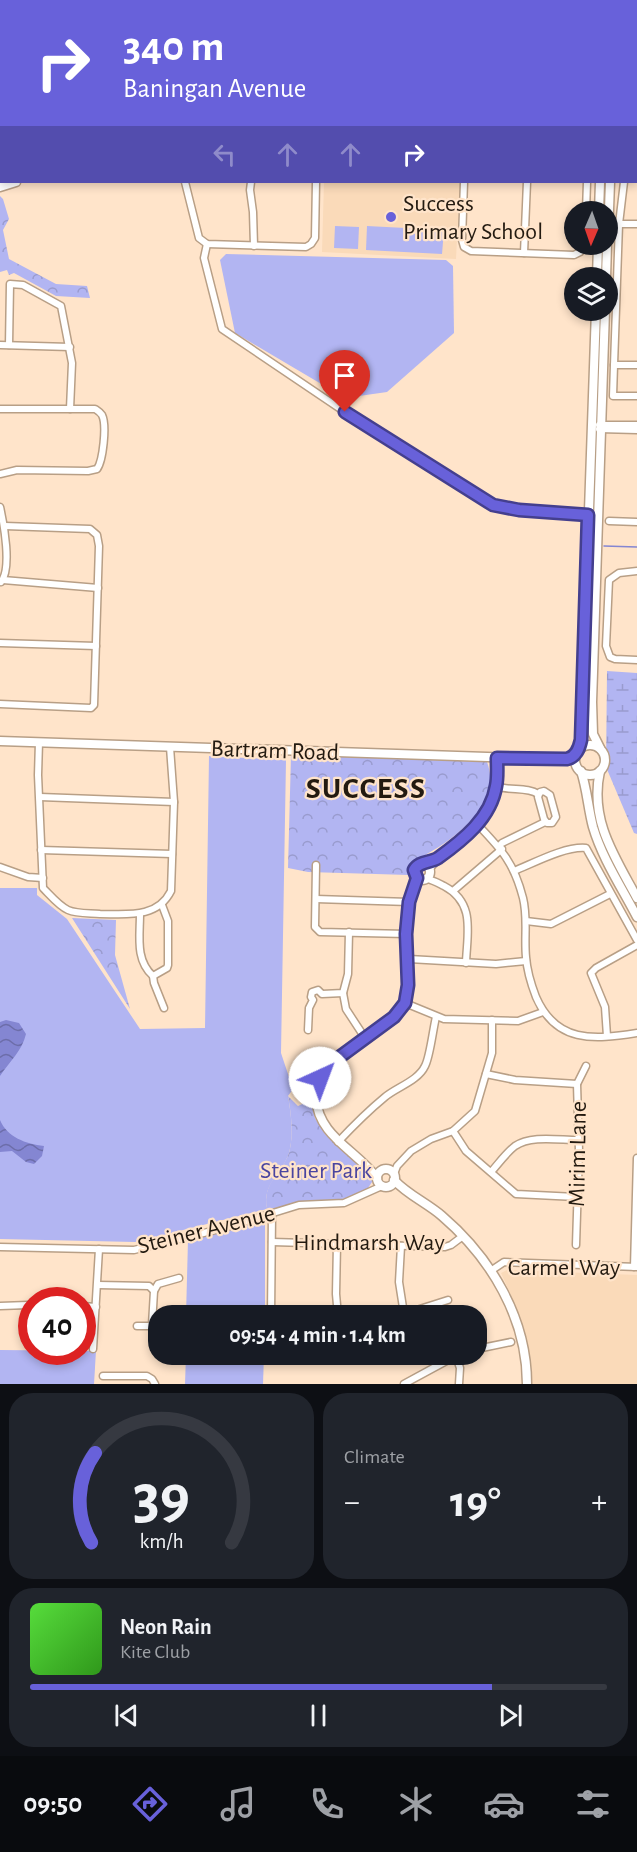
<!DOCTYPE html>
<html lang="en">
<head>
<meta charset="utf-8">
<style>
	body { margin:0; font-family:"Alegreya Sans",sans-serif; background:#20242c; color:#f1f3f6; height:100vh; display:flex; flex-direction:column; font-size:22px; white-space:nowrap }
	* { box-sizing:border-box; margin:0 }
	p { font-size:20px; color:#9ea1a6 }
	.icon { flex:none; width:33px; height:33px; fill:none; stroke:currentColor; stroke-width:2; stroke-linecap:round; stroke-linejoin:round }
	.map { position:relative; height:1384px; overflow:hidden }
	.side { display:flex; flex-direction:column; gap:9px; padding:9px; background:#0d0f14; flex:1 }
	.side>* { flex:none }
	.top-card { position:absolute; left:0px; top:0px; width:638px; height:183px; box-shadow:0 3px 9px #0003; background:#6861da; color:#fff; overflow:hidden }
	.needle { width:39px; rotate:182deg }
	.buttons { position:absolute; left:564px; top:201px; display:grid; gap:12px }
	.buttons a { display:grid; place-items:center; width:54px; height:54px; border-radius:50%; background:#171b24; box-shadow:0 3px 9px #0003; font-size:30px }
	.speed { position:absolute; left:18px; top:1287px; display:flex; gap:12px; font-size:30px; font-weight:700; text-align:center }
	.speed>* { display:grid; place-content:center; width:78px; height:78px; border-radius:50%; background:#171b24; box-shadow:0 3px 9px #0003; line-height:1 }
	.speed .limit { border:9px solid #d22; background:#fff; color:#111 }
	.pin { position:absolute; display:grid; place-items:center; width:51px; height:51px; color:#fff; margin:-62px -26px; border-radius:50% 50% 50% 0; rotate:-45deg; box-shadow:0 0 6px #0007 }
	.pin .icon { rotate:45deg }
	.me { position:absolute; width:66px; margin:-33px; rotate:43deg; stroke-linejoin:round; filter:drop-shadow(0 0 4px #0008) }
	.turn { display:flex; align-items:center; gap:21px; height:126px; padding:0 24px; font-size:27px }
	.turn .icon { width:78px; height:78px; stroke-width:2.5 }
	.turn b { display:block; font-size:42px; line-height:51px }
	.lanes { display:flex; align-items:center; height:57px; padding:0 24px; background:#0003; justify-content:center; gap:30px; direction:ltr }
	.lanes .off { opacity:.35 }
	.big { font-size:45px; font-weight:600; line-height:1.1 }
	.side .card { flex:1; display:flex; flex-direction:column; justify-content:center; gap:9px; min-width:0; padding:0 21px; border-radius:24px; background:#20242c }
	.side .dial { align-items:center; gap:0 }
	.dial svg { height:156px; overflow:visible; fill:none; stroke:#363941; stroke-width:7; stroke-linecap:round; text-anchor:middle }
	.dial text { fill:#f1f3f6; stroke:none }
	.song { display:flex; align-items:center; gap:18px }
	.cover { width:72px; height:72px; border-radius:9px; background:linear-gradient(135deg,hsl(110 70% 55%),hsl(110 70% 35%)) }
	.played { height:6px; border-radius:3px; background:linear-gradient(90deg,#6861da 80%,#363941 80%) }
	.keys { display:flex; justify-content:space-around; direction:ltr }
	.heat { display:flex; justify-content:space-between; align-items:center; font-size:33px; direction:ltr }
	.side .tiles { flex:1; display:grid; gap:9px; grid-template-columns:1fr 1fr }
	.card:last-child { grid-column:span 2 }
	.trip { position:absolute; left:148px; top:1305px; width:339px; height:60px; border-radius:24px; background:#171b24; box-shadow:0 3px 9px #0003; font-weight:600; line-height:60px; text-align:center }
	.dock { display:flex; height:96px; justify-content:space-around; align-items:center; background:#090b0e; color:#9ea1a6 }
	.dock .icon { width:42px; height:42px }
	.dock .current { color:#6861da }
	.dock b { font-size:27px; color:#f1f3f6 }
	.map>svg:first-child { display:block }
	.built { fill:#fadab9 }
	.grass { fill:#b2b5f2 }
	.wetland { fill:url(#wetland-marsh) }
	.park { fill:url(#park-crowns) }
	.water { fill:url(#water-waves) }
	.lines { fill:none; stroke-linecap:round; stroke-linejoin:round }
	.stream { stroke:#8486d2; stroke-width:1.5 }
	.street-casing { stroke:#b89f86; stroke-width:9 }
	.secondary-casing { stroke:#b89f86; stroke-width:11 }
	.street { stroke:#fff; stroke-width:6 }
	.secondary { stroke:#fff; stroke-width:8 }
	.route-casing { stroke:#443f8e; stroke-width:15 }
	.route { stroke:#6861da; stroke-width:10 }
	.poi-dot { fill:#6861da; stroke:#ffe4ca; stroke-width:2 }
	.labels { text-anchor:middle; stroke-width:4.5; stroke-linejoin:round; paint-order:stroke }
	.poi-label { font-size:24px; fill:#231a10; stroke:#ffe4ca; text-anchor:start }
	.street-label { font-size:24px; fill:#231a10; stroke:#ffe4ca }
	.park-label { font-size:24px; fill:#4a45a0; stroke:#ffe4ca }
	.district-label { font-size:30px; font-weight:bold; letter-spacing:1.5px; fill:#231a10; stroke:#ffe4ca }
</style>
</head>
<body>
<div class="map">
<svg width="637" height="1384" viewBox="0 0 637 1384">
	<defs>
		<pattern id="wetland-marsh" width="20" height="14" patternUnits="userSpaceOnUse" patternTransform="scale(1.5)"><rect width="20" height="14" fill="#b2b5f2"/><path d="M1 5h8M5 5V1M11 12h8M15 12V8" fill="none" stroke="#999bce"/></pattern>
		<pattern id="park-crowns" width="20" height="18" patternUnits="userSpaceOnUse" patternTransform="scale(1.5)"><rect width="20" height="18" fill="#b2b5f2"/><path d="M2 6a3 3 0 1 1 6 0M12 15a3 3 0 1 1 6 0" fill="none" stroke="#999bce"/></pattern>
		<pattern id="water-waves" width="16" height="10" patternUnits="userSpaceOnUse" patternTransform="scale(1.5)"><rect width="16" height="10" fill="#8486d2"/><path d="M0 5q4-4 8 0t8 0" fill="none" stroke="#6c6da9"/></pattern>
	</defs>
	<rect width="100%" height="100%" fill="#ffe4ca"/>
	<g class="built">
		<path d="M324 182H460L456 259 322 252Z"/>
		<path d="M507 1270 637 1275V1384H532L527 1342 510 1293 501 1273Z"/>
	</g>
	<g class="grass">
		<path d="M335 226 359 227 358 249 334 248Z"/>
		<path d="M367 226 444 230 442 254 366 250Z"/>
		<path d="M226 254 446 260 453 266 454 333 387 392 345 398 235 333 220 260Z"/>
		<path d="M209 756 286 760 281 1053 293 1089 288 1096C291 1114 294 1134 289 1153 282 1174 262 1183 267 1209L135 1242 0 1239V888H37V895L67 919 140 1029 205 1028Z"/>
		<path d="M265 1219V1315L186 1316 188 1240Z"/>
		<path d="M0 1350 96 1351 94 1384H0Z"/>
		<path d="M186 1355H264L263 1384H185Z"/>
	</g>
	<path class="wetland" d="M607 671 637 673V834L634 833 606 767Z"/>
	<g class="park">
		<path d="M0 196 3 199 9 219 3 230 9 259 56 284 87 286 90 298 56 296 14 273 9 275 7 270 0 272Z"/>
		<path d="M291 755 487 762C504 807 448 844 414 861L409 875 308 872 288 868Z"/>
		<path d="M72 918 116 920 115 955 130 1009Z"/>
		<path d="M288 1096 298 1106 311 1100 315 1118 326 1135 373 1175 374 1179 368 1188 349 1198 267 1209C262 1182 281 1175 289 1153 294 1134 291 1114 288 1096Z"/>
	</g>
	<g class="water">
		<path d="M6 1020 19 1023 26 1034C22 1051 10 1061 0 1076V1022Z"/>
		<path d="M0 1120C7 1137 26 1144 44 1146L42 1156 34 1164 26 1162 12 1151 0 1152Z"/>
	</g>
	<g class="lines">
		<path class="stream" d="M604 546 637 547"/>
		<g class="street-casing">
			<g id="street">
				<path d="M110 0V2"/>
				<path d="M214 2V0"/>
				<path d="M272 2V0"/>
				<path d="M330 2V0"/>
				<path d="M365 2 366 0"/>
				<path d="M558 2V0"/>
				<path d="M613 2V0"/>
				<path d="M0 61 2 67"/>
				<path d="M636 97 637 98"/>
				<path d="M636 107H637"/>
				<path d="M0 122 2 121"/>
				<path d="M0 153H2"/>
				<path d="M636 167H637"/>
				<path d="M185 182 199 238 207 244 306 247 311 244 315 238 316 182"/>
				<path d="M251 182 250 190 253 212 254 246"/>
				<path d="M464 182 462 240 464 247 471 251 574 255 580 252 585 244"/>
				<path d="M624 182 619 224 614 365H637"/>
				<path d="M586 212 587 182"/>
				<path d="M619 224H637"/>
				<path d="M207 244 204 258 222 329 345 412 493 505 519 510 591 515"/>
				<path d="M524 253 527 182"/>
				<path d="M0 345 70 347"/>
				<path d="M9 345 10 284 23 285 61 306 72 363 70 409"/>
				<path d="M614 365 613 396H637"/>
				<path d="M0 409H95C98 411 100 412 102 415 107 425 103 461 97 469L88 471 17 470 0 474"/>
				<path d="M599 425H637"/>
				<path d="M599 429 637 430"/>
				<path d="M0 507C4 524 12 569 1 582"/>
				<path d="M609 521 637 522"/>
				<path d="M637 571 619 573 609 580 606 646 610 657 615 659 637 660"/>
				<path d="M3 580 98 588"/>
				<path d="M0 643 96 646"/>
				<path d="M0 704 91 708 94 705 99 546 97 535 90 529 5 526"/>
				<path d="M39 742 38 775 43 888C50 895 59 906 68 910 77 914 90 913 100 914 126 914 157 919 171 891L174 802 170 747"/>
				<path d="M496 786C509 791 528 787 538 794"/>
				<path d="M544 791 550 795 556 817 552 823H547L544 819 538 797 540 792Z"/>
				<path d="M40 797 174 802"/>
				<path d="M478 825C502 850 514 863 523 898 528 918 524 937 526 957 527 971 531 984 536 997 556 1043 593 1040 637 1033"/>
				<path d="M499 846 502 843 545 822"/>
				<path d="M41 850 172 854"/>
				<path d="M316 865 315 927 320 932 407 934"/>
				<path d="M0 867 28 877 43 878"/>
				<path d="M514 871C534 863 565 846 586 848L637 940"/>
				<path d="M427 879C433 880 438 883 444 886 476 903 467 933 466 963"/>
				<path d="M453 891 502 849"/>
				<path d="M316 899 409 902"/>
				<path d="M140 914C140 936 135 960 153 976L154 983 164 1008"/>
				<path d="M526 921 551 924 610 894"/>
				<path d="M409 959 496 964 526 961"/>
				<path d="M153 976 167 968 168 965V921L162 905"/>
				<path d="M343 993 346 1009 365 1038"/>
				<path d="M405 1003 444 1019 518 1021 543 1012"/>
				<path d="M308 1030 309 1008 313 1000 311 997 312 992 318 990 322 994 343 993 348 974 349 932"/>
				<path d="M607 1036 605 1007 591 973 596 968 637 945"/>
				<path d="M486 1074 515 1080 577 1084"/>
				<path d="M453 1131 466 1151 516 1194 576 1197"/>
				<path d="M338 1142C353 1126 368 1111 385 1097 397 1087 418 1081 425 1066 430 1057 433 1029 436 1017"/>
				<path d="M491 1172C499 1163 506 1153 515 1146 531 1135 558 1140 578 1140"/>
				<path d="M394 1174 397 1166 411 1151 431 1139 453 1131 475 1111 492 1053V1020"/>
				<path d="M272 1242 445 1247 451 1245 463 1236"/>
				<path d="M337 1244 336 1294 338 1316"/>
				<path d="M576 1245 579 1151 577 1084 586 1066"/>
				<path d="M0 1247 134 1250 224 1228 299 1205 344 1203 382 1186"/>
				<path d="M634 1267 637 1158"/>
				<path d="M492 1270 504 1262 637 1267"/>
				<path d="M98 1285 149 1286 154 1291 152 1325"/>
				<path d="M154 1291 158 1284 179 1278"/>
				<path d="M0 1306 28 1305 31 1310"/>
				<path d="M82 1306 96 1307"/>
				<path d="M404 1314 448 1300"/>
				<path d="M271 1316 272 1214"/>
				<path d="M400 1316 404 1314 399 1282 401 1246"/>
				<path d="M137 1326H159"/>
				<path d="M28 1344 32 1309"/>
				<path d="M93 1349 99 1249"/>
				<path d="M477 1349 511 1342"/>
				<path d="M103 1376H147L152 1379 155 1384"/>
				<path d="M404 1384 450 1359H457L460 1368 459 1384"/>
			</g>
		</g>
		<g class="secondary-casing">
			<g id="secondary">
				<path d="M636 14 637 10"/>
				<path d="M636 45 637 42"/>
				<path d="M0 187 16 182"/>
				<path d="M599 212 600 182"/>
				<path d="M608 237 610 182"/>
				<path d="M597 278 598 244"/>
				<path d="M606 278 607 244"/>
				<path d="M0 741 550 759 571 758 577 752"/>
				<circle cx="590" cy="760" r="15"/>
				<path d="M600 748 593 734 592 702 605 310"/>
				<path d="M579 750 581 740 596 310"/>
				<path d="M581 771C587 789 588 808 593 827 602 858 622 888 637 917"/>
				<path d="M600 771C589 820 615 857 637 898"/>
				<circle cx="422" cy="872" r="8"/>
				<path d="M429 868C443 850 464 841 479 824 495 806 496 781 497 758"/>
				<circle cx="386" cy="1178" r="9"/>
				<path d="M377 1178C356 1150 318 1136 316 1098 315 1085 321 1073 330 1064L394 1017 405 1003 408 985 407 934 409 902 417 878"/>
				<path d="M394 1180C408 1195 427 1203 442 1216 491 1258 527 1318 527 1384"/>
			</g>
		</g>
		<use href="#street" class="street"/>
		<use href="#secondary" class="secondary"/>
	</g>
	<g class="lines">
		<g class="route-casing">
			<path id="route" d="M320 1078 330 1064 394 1017 405 1003 408 985 406 934 409 902 417 878 414 870C419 861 430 863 438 858 463 840 491 818 496 786 498 777 497 767 497 758L567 759C576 757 579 749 581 740L588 515 519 510 493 505 345 412"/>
		</g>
		<use href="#route" class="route"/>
	</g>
	<circle class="poi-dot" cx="391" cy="217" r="6"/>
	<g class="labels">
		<g class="poi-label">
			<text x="403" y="211">Success<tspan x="403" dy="28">Primary School</tspan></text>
		</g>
		<g class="street-label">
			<text transform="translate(275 750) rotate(2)" y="8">Bartram Road</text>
			<text transform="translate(577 1154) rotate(-89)" y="8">Mirim Lane</text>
			<text transform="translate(206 1229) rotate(-14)" y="8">Steiner Avenue</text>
			<text x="369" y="1250">Hindmarsh Way</text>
			<text x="564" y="1275">Carmel Way</text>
		</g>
		<g class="park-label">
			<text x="316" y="1178">Steiner Park</text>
		</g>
		<g class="district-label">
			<text x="366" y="798">SUCCESS</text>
		</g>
	</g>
</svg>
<div class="buttons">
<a><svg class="needle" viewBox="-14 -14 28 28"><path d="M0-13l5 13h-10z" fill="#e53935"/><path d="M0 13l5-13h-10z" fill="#9ea1a6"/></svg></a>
<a><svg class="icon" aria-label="layers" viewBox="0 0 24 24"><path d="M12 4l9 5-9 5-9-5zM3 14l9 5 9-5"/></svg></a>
</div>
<div class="speed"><div class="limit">40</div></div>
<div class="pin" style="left:345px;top:412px;background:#d93025"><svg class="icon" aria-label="arrive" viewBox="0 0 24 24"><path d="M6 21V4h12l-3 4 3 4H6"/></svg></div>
<svg class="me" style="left:320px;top:1078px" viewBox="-20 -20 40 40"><circle r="19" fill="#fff"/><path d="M0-13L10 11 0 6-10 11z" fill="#6861da"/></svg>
<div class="trip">09:54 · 4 min · 1.4 km</div>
<div class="top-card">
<div class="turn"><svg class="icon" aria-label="right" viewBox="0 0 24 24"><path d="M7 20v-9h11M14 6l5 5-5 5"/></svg><div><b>340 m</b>Baningan Avenue</div></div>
<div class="lanes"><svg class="icon off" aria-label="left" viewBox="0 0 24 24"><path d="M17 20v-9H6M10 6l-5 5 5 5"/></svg><svg class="icon off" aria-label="ahead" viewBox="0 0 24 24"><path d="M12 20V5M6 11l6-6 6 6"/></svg><svg class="icon off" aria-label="ahead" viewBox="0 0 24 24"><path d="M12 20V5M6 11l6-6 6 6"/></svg><svg class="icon" aria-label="right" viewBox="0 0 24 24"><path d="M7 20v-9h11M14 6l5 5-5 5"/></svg></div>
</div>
</div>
<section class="side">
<div class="tiles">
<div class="card dial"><svg viewBox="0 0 100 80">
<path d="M14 69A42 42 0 1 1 86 69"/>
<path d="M14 69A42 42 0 0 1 16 23" stroke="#6861da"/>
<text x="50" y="56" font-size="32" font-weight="700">39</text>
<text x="50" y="72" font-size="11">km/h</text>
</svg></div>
<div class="card"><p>Climate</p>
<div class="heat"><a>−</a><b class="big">19°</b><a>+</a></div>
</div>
<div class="card">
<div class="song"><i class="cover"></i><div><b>Neon Rain</b><p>Kite Club</p></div></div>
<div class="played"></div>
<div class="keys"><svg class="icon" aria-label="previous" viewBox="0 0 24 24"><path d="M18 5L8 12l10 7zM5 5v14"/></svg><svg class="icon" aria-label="pause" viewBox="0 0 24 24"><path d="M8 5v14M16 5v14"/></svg><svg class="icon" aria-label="next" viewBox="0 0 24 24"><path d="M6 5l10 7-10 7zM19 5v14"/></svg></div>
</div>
</div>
</section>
<nav class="dock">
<b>09:50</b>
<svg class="icon current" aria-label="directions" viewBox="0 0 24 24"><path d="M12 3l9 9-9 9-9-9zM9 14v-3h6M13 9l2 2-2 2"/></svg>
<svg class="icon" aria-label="music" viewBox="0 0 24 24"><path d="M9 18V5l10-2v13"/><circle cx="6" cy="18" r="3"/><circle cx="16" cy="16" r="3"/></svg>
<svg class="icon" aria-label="phone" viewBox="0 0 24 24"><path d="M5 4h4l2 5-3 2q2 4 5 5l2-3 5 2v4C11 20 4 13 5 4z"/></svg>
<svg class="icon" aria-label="climate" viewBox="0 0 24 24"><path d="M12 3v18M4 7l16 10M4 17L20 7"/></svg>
<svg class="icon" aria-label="car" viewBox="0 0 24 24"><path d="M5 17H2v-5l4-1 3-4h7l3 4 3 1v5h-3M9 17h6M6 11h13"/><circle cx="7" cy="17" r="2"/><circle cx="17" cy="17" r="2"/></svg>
<svg class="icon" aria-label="filters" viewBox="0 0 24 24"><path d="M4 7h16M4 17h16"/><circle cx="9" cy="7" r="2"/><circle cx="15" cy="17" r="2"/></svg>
</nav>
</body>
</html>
